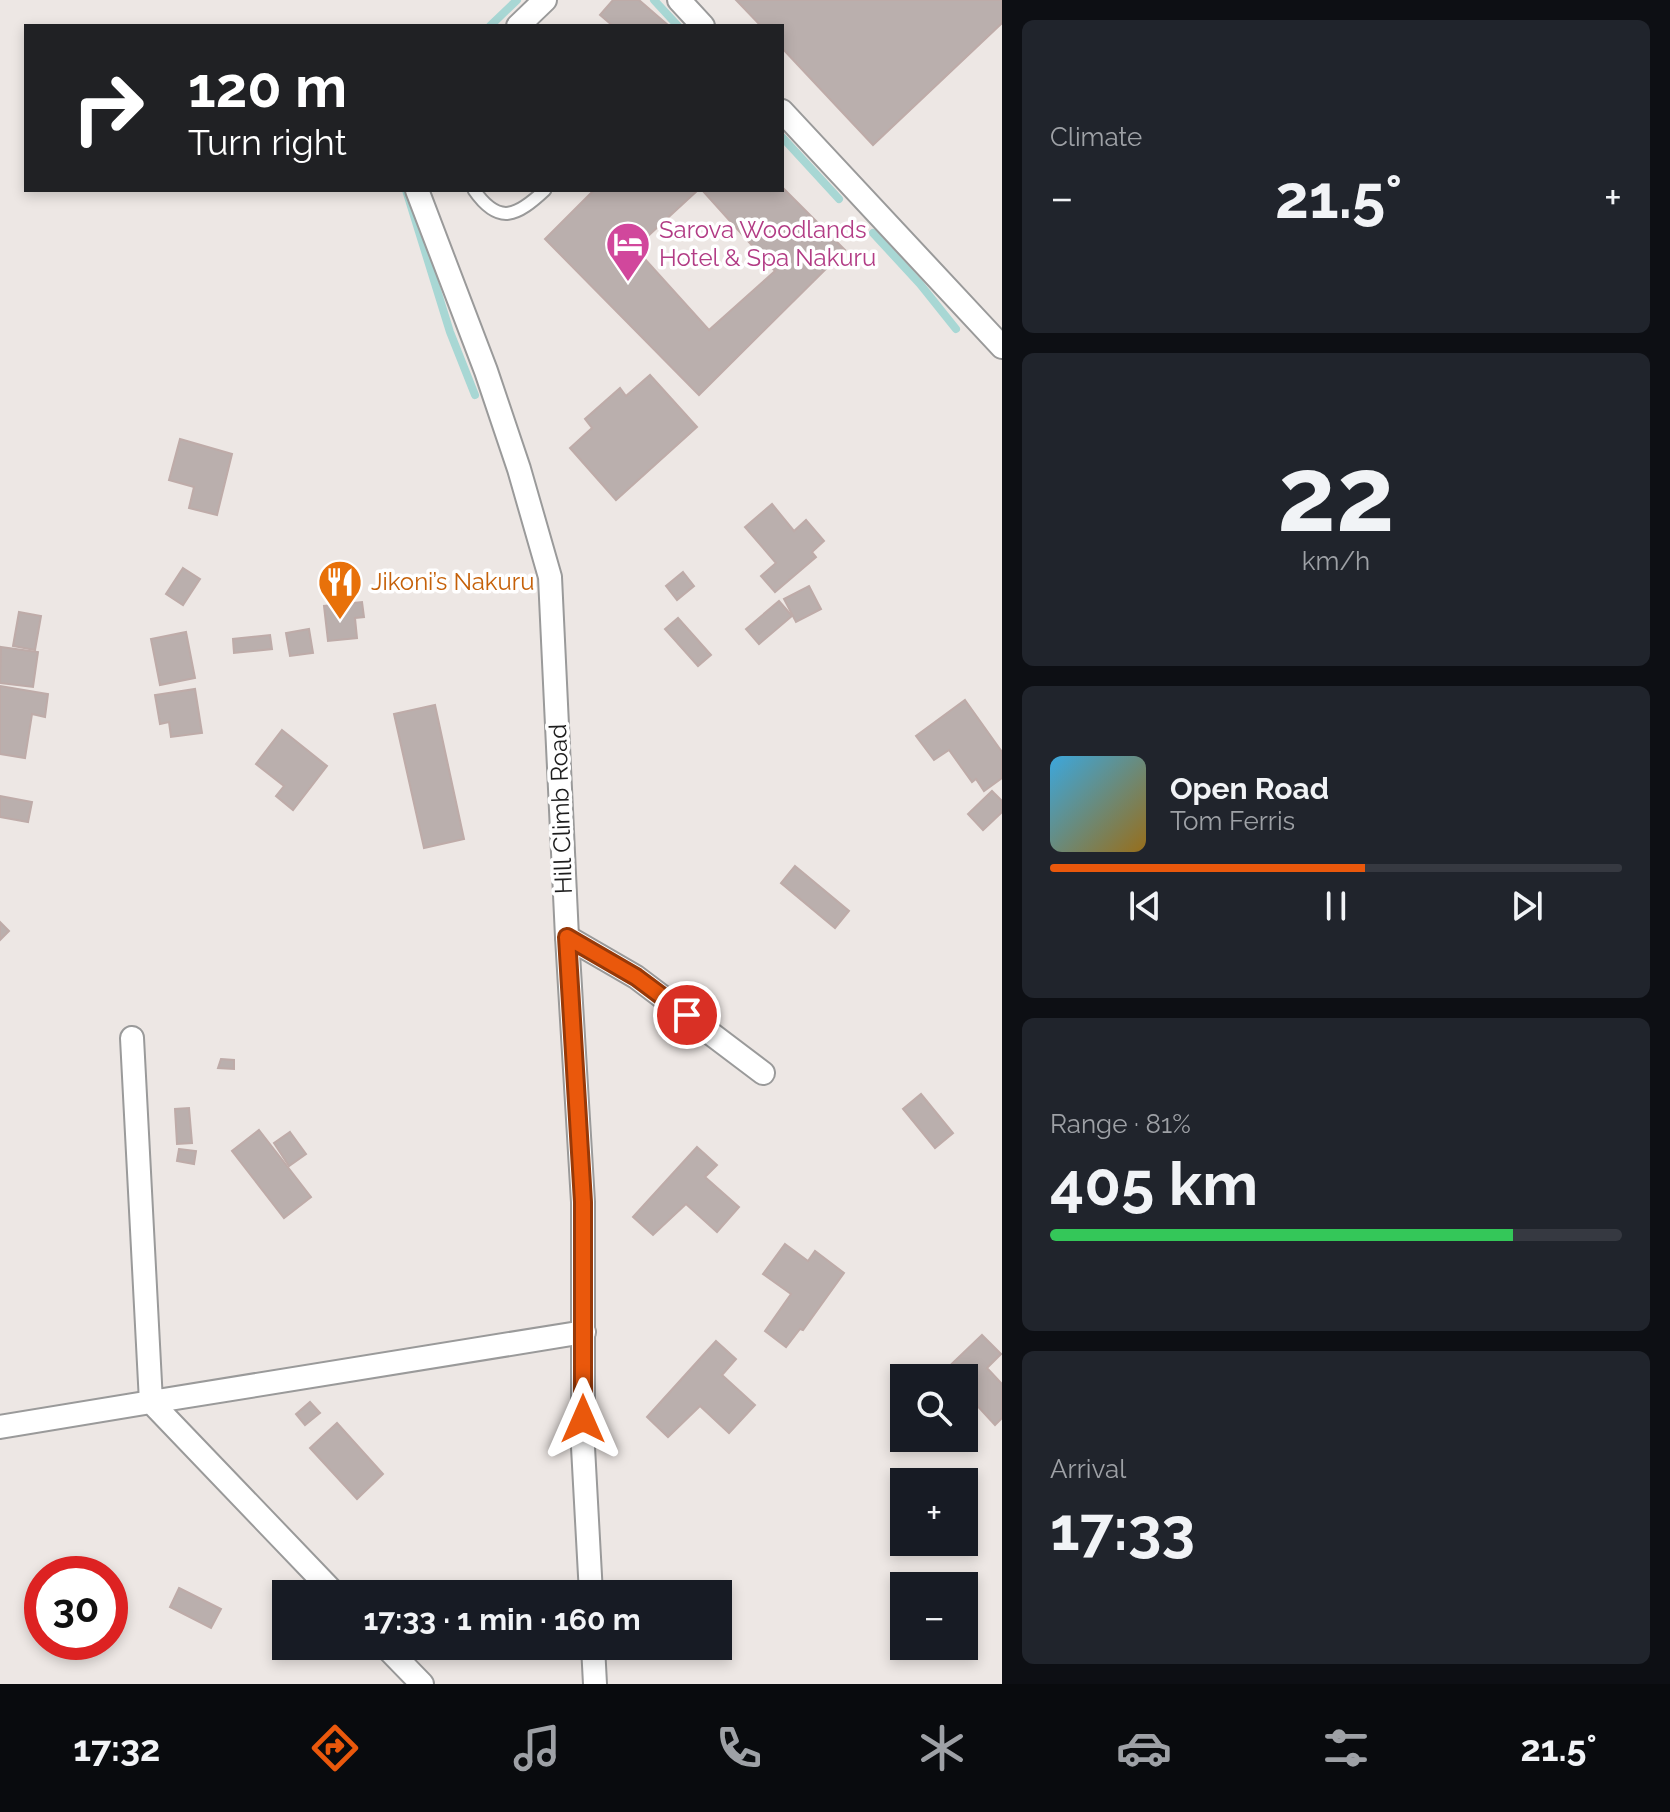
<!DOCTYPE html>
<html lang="en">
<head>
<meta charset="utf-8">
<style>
	body { margin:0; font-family:Raleway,sans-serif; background:#20242c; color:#f1f3f6; height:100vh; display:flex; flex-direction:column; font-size:30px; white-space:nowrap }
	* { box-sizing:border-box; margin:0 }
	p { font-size:26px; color:#9ea1a6 }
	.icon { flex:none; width:44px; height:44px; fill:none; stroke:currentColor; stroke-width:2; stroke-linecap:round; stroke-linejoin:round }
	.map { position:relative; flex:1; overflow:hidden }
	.side { display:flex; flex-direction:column; gap:20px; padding:20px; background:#0d0f14; width:668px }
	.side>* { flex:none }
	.banner { position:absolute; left:24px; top:24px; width:760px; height:168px; border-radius:0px; box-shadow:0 4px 12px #0003; background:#202124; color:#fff; overflow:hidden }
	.tools { position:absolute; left:890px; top:1364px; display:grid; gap:16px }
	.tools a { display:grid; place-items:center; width:88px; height:88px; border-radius:0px; background:#171b24; box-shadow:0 4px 12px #0003; font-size:40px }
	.speed { position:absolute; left:24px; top:1556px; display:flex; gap:16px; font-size:40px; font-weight:700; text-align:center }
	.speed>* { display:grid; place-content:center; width:104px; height:104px; border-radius:50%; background:#171b24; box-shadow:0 4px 12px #0003; line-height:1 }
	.speed .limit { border:12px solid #d22; background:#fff; color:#111 }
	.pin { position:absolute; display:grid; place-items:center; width:68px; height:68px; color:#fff; margin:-34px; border:4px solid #fff; border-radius:50%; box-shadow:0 2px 8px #0007 }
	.me { position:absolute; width:88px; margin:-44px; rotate:0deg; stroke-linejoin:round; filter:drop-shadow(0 0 6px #0008) }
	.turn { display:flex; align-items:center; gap:28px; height:168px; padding:0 32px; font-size:36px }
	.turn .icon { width:104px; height:104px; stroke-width:2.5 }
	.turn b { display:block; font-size:56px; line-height:68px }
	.big { font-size:60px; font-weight:700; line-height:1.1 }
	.side .tile { flex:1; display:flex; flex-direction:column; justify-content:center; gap:12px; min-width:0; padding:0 28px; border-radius:12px; background:#20242c }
	.side .dial { align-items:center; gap:0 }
	.dial b { font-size:104px; line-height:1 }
	.song { display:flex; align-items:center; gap:24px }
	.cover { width:96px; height:96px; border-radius:12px; background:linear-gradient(135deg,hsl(200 70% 55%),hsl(40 70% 35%)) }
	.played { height:8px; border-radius:4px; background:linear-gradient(90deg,#ea580c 55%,#363941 55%) }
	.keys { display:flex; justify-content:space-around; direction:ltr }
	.heat { display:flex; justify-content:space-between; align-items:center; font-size:44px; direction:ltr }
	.charge { height:12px; border-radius:6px; background:linear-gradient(90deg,#34c759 81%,#363941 0) }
	.trip { position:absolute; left:272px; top:1580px; width:460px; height:80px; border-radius:0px; background:#171b24; box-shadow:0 4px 12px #0003; font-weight:700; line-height:80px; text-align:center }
	.tabs { display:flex; height:128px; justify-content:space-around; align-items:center; background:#090b0e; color:#9ea1a6 }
	.tabs .icon { width:56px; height:56px }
	.tabs .current { color:#ea580c }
	.tabs b { font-size:36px; color:#f1f3f6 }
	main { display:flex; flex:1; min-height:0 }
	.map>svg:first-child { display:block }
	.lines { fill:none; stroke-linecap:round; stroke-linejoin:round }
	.stream { stroke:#a8d7d4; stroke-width:8 }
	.building { fill:#baafad; stroke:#beaba8; stroke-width:2 }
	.lane-casing { stroke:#9a9a9a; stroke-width:15 }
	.street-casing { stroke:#9a9a9a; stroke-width:26 }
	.lane { stroke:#fff; stroke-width:11 }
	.street { stroke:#fff; stroke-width:22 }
	.route-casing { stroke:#983908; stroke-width:20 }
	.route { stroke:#ea580c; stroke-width:14 }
	.labels { text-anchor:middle; stroke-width:7; stroke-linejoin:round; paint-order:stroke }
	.hotel-label { font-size:24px; fill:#b23c85; stroke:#fff; text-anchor:start }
	.food-label { font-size:24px; fill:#c56008; stroke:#fff; text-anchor:start }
	.street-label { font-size:24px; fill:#1d1d1d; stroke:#fff }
</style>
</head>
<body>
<main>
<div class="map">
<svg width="1002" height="1684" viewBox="0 0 1002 1684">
	<rect width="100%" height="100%" fill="#ede7e4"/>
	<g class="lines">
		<g class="stream">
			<path d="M654 0 678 26"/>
			<path d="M490 26 517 0"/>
			<path d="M782 137 839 199"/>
			<path d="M406 190 450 332 475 395"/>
			<path d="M873 233 920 284 956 329"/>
		</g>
	</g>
	<g class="building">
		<path d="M613 0H639L669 26H613L600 15Z"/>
		<path d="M736 0H1002V23L873 145 782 48V26H761Z"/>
		<path d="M782 187 845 250 699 395 545 239 594 190H698L635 248 709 330 775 271 702 190H782Z"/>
		<path d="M650 375 697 427 616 500 570 448 592 428 585 419 620 388 626 396Z"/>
		<path d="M180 439 232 454 217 515 189 508 194 487 169 480Z"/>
		<path d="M772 504 794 531 806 520 824 541 812 552 816 557 775 592 761 576 776 563 745 527Z"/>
		<path d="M183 568 200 579 183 605 166 594Z"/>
		<path d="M683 572 694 586 677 600 666 586Z"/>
		<path d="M809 586 821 609 796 622 784 599Z"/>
		<path d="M779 601 792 616 759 644 746 629Z"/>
		<path d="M362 602 364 617 355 618 357 638 328 641 324 606Z"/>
		<path d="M19 612 41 616 35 650 13 646Z"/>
		<path d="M678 618 711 655 698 666 665 629Z"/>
		<path d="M309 629 313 653 290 656 286 633Z"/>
		<path d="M186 632 195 678 160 685 151 639Z"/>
		<path d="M270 635 272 649 234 653 233 639Z"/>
		<path d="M1 647 38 652 33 687 0 683Z"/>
		<path d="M0 686 48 694 45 717 32 714 25 758 0 754Z"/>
		<path d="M195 689 202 733 171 737 169 722 160 724 155 695Z"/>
		<path d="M965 700 1002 752V778L984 791 976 779 972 782 949 750 934 760 916 736Z"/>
		<path d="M435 705 464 839 424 848 394 714Z"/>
		<path d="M282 730 327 766 293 810 276 796 284 786 256 764Z"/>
		<path d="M992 791 1002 801V812L983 830 968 814Z"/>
		<path d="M0 796 32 802 28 822 0 817Z"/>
		<path d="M795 866 849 911 835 928 781 883Z"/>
		<path d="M0 922 9 931 0 940Z"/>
		<path d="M221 1059 234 1060V1069L218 1068Z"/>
		<path d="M921 1094 953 1133 935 1148 903 1109Z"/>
		<path d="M189 1108 192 1143 177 1144 175 1109Z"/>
		<path d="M259 1130 311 1197 284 1218 232 1151Z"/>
		<path d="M290 1132 306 1154 289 1166 274 1143Z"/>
		<path d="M697 1147 717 1165 705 1177 739 1207 717 1232 686 1204 653 1235 633 1217Z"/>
		<path d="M179 1149 196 1151 194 1164 177 1161Z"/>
		<path d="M785 1244 808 1261 815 1251 844 1273 803 1330 800 1329 786 1347 765 1331 791 1294 763 1274Z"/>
		<path d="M982 1335 1001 1354 987 1368 1002 1384V1418L995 1425 972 1400 964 1408V1378H937Z"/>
		<path d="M716 1341 736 1359 722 1375 755 1405 729 1433 700 1406 668 1437 647 1417Z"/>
		<path d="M310 1402 320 1413 305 1425 296 1414Z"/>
		<path d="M337 1423 383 1474 357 1499 310 1448Z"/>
		<path d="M179 1588 221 1609 211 1628 170 1607Z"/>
	</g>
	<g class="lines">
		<g class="lane-casing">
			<path id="lane" d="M474 190C499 226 517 216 545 190"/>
		</g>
		<g class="street-casing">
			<g id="street">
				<path d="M679 0 703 26"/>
				<path d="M518 26 545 0"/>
				<path d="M782 111 1002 347"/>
				<path d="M417 190 486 371 519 469 550 577 567 937 583 1202V1447L591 1594"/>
				<path d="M567 937 636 977 763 1073"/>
				<path d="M132 1038 151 1402 584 1332"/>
				<path d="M0 1427 151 1402 335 1594"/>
				<path d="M385 1646 422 1684"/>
				<path d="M593 1646 595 1684"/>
			</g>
		</g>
		<use href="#lane" class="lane"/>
		<use href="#street" class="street"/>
	</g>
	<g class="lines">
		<g class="route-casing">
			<path id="route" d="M583 1419V1202L567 937 636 977 687 1015"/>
		</g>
		<use href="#route" class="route"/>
	</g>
	<defs>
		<g id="hotel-pin" transform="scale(2.3)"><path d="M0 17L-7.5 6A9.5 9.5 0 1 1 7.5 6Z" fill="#d1479c" stroke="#fff"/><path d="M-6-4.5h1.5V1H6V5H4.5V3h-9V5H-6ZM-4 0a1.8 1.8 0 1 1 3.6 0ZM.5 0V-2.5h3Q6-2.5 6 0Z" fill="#fff"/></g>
		<g id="restaurant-pin" transform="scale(2.3)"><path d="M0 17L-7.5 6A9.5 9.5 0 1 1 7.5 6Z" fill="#e8710a" stroke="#fff"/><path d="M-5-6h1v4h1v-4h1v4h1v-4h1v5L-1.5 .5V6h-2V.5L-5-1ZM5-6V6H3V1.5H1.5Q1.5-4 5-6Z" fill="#fff"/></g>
	</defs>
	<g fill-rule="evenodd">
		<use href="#hotel-pin" x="628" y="244"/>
		<use href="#restaurant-pin" x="340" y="582"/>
	</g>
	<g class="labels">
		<g class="hotel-label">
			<text x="659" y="238">Sarova Woodlands<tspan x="659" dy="28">Hotel &amp; Spa Nakuru</tspan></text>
		</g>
		<g class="food-label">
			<text x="371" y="590">Jikoni’s Nakuru</text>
		</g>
		<g class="street-label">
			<text transform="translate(561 809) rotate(-92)" y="8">Hill Climb Road</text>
		</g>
	</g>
</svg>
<div class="tools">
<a><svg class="icon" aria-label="search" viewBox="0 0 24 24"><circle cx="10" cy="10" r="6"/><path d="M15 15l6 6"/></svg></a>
<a>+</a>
<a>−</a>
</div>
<div class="speed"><div class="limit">30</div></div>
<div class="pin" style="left:687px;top:1015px;background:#d93025"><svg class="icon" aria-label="arrive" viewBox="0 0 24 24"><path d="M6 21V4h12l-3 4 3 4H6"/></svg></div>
<svg class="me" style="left:583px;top:1419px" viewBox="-20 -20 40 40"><path d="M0-17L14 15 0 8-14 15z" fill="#ea580c" stroke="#fff" stroke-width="4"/></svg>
<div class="trip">17:33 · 1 min · 160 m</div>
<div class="banner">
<div class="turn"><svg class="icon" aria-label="right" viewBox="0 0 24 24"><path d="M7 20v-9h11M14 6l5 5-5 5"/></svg><div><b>120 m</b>Turn right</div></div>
</div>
</div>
<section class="side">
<div class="tile"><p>Climate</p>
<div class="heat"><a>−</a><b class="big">21.5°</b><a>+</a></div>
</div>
<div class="tile dial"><b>22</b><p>km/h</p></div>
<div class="tile">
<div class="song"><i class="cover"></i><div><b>Open Road</b><p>Tom Ferris</p></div></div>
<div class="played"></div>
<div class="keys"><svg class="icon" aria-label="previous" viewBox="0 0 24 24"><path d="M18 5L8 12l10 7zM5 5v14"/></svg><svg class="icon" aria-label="pause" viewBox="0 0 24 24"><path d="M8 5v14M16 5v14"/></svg><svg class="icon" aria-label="next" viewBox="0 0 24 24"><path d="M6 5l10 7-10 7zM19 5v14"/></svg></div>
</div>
<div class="tile"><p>Range · 81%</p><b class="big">405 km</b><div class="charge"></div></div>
<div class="tile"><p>Arrival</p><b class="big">17:33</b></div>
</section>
</main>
<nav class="tabs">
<b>17:32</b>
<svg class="icon current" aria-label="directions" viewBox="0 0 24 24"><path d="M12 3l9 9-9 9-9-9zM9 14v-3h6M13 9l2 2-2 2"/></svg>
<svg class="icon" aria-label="music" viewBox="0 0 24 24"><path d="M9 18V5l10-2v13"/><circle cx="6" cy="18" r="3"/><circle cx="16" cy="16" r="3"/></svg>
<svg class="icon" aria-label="phone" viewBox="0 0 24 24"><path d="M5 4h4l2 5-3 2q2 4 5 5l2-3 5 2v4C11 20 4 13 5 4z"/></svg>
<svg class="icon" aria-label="climate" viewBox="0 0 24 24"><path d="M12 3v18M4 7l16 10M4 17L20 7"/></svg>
<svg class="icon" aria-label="car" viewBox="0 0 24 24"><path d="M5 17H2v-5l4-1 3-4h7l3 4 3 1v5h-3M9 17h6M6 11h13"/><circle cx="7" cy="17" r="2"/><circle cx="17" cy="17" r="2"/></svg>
<svg class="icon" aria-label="filters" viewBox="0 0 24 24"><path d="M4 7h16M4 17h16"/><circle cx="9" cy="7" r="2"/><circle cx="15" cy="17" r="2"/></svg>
<b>21.5°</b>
</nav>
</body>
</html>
